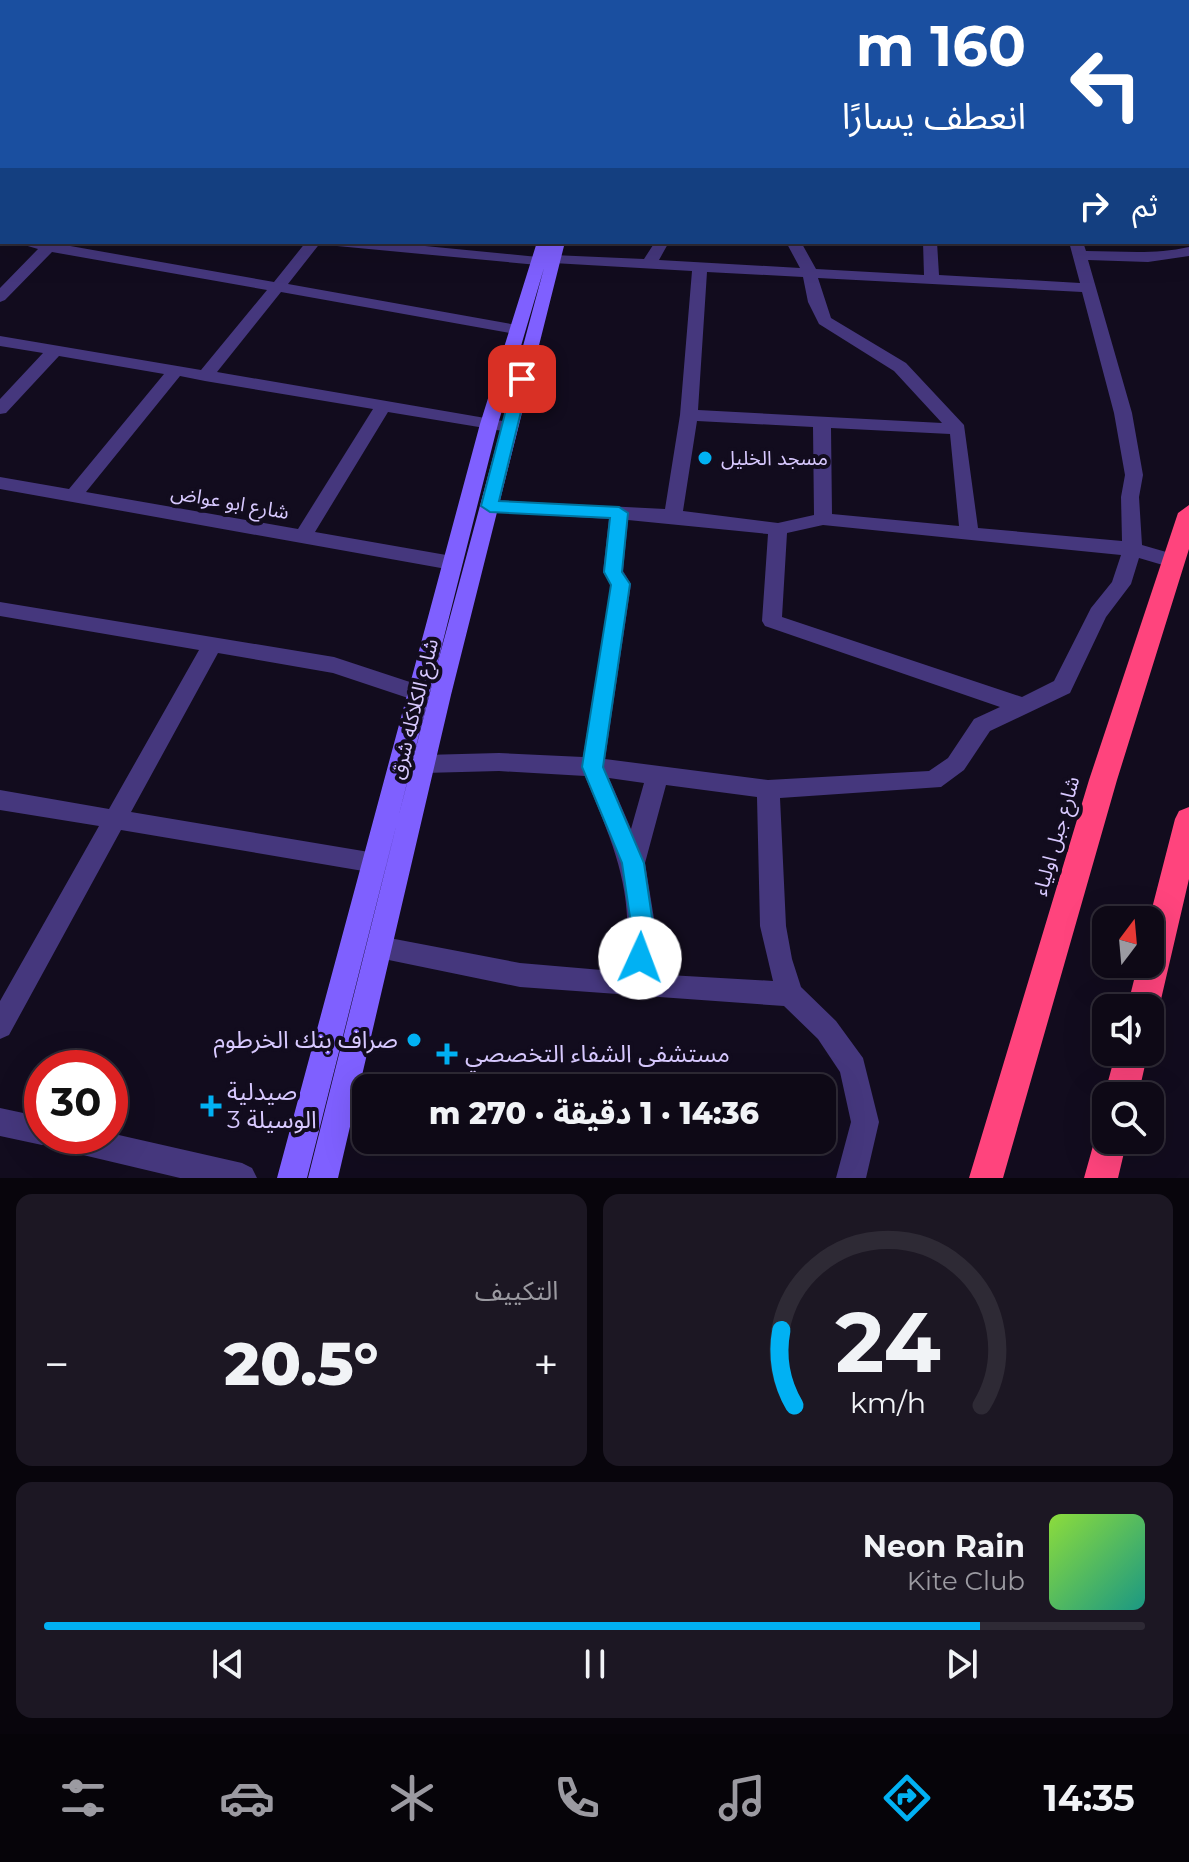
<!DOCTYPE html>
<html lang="ar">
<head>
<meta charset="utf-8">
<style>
	body { margin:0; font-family:Montserrat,"Noto Sans Arabic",sans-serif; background:#1c1723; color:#f1f3f6; direction:rtl; height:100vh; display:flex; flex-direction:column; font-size:30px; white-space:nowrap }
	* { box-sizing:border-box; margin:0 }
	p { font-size:26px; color:#9b9aa1 }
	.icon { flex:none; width:44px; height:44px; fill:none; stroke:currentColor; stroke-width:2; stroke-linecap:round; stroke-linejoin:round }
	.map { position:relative; height:1178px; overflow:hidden; direction:ltr }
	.sheet { display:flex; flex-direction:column; gap:16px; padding:16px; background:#08050c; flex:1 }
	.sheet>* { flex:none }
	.guide { position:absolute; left:0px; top:0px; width:1190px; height:244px; box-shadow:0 8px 32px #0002,0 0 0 2px #2e2a35; direction:rtl; background:#1a4fa0; color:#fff; overflow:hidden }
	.needle { width:52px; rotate:16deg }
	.controls { position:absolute; left:1092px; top:906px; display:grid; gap:16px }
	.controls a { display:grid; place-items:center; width:72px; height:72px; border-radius:16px; background:#0e0916; box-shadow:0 8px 32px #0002,0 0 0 2px #2e2a35; font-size:40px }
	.speed { position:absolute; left:24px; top:1050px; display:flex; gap:16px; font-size:40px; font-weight:700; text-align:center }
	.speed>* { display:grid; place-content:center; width:104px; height:104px; border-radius:50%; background:#0e0916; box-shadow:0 8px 32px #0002,0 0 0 2px #2e2a35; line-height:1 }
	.speed .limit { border:12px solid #d22; background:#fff; color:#111 }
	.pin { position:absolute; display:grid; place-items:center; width:68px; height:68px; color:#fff; margin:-34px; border-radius:16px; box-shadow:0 4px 12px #0006 }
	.me { position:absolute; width:88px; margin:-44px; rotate:2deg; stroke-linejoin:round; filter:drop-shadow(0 0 6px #0008) }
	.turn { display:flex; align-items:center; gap:28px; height:168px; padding:0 32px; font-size:36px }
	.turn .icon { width:104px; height:104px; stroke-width:2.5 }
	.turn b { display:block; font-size:56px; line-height:68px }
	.then { display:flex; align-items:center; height:76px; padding:0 32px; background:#0003; gap:16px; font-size:30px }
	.big { font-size:60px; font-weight:800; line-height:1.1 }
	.sheet .widget { flex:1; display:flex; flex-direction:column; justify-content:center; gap:12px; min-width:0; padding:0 28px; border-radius:16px; background:#1c1723 }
	.sheet .dial { align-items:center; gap:0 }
	.dial svg { height:208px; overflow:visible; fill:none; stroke:#2e2a35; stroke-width:7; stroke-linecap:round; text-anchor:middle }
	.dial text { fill:#f1f3f6; stroke:none }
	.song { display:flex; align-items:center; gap:24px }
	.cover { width:96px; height:96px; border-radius:12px; background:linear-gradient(135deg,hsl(90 70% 55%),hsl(170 70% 35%)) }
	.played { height:8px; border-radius:4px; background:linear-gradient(90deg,#01b1f3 85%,#2e2a35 85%) }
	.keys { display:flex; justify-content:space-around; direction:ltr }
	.heat { display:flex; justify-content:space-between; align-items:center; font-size:44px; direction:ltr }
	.sheet .tiles { flex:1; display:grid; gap:16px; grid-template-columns:1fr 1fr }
	.widget:last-child { grid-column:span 2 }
	.trip { position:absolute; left:352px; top:1074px; width:484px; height:80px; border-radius:16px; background:#0e0916; box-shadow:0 8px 32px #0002,0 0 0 2px #2e2a35; font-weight:800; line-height:80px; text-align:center; direction:rtl }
	.tab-bar { display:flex; height:128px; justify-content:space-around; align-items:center; background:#060409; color:#9b9aa1 }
	.tab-bar .icon { width:56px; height:56px }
	.tab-bar .current { color:#01b1f3 }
	.tab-bar b { font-size:36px; color:#f1f3f6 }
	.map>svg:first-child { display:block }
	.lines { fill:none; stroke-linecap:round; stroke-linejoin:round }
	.street { fill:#45377d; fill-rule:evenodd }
	.secondary { fill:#7f60ff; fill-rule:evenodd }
	.highway { fill:#ff447d; fill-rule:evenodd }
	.route { fill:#01b1f3; stroke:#01739e; stroke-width:2 }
	.poi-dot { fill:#01b1f3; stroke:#120c1e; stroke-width:3 }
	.labels { text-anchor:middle; stroke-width:8; stroke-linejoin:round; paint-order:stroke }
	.poi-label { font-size:20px; fill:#d8c9ff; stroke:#120c1e; text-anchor:start }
	.street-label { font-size:20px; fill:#d8c9ff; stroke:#120c1e }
	.near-poi-label { font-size:24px; fill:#d8c9ff; stroke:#120c1e; text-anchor:start }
</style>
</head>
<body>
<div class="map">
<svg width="1189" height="1178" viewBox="0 0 1189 1178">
	<rect width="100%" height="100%" fill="#120c1e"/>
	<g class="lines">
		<g class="street">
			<path d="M48 0H75L77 2H49Z"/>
			<path d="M494 0H521L523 2H495Z"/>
			<path d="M779 0H789L790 2H778Z"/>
			<path d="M798 0H838L840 2H799Z"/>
			<path d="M869 0H879L880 2H868Z"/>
			<path d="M1008 0H1018L1020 2H1008Z"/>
			<path d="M0 55 2 56V64L0 63Z"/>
			<path d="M1189 74V82L1188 83V75Z"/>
			<path d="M2 99V108L0 109V100Z"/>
			<rect x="0" y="137" width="2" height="8"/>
			<path d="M0 191H2L0 201Z"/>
			<rect x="1188" y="203" width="1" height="9"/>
			<path d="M14 242H60L59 244 274 282 306 242H321L288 284 522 326V332L516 334 281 292 217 372 515 423 518 427 509 432 388 412 315 532 452 556 462 563 459 568 452 570 0 489V477L69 489 164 374 59 356 6 413 0 414V399L43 353 0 346V336L201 370 267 290 52 252 5 300 0 302V288L38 249ZM180 376 205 381 373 409 298 529 86 492Z"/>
			<path d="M330 242H384L538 257 545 261 538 265 337 246Z"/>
			<path d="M655 242H669L659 260 800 268 786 242H801L816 269 924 275 923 242H937L939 275 1080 283 1069 242H1083L1086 251C1121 251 1154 255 1189 247V256L1148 262 1088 260 1132 413 1143 475 1139 497 1142 545 1180 556 1183 561 1180 566 1173 568 1139 558 1131 584 1106 617 1070 693 990 731 964 770 941 787 780 798 786 926 792 959 801 987 836 1021 863 1058 879 1122 866 1178H836L851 1122 840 1072 818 1039 784 1006 520 987 379 958 370 955 366 947 370 939 379 936 520 963 625 972C635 890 615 849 585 776L499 771 424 773 416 770 413 764 416 758 424 755 499 753 583 757 611 584 603 572 609 519 490 512 481 506 490 500 665 509 680 415 692 271 553 263 546 259 553 255 644 259ZM707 272 803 277 808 302 819 324 894 371 942 423 698 410ZM818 278 1082 292 1114 413 1125 475 1121 497 1122 541 978 528 964 425 906 363 831 318ZM697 421 813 427 814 515 778 523 683 511ZM831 428 950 434 959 526 832 514ZM628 520 768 534 762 621 765 626 1000 707 974 719 948 758 929 771 768 780 605 759 631 584 623 571ZM823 525 1121 555 1112 582 1091 608 1054 681 1022 697 782 617 787 533ZM609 778 644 783 631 829ZM666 785 757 797 760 926 773 981 651 974 656 931 645 863Z"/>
			<path d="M0 602 334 657 425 687 428 693 425 699 417 701 333 673 218 653 131 812 375 853 384 856 387 863 384 870 375 873 121 830 9 1035 0 1039V1001L99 826 0 810V790L109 809 199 650 0 616Z"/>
			<path d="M0 1108 42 1117V1136H110V1133L242 1163 252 1168 257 1178H180L62 1150 50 1142 42 1145 0 1136Z"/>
		</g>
		<g class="secondary">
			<path d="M607 0H617L618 2H606Z"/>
			<path d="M537 242H565L451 695 338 1178H308L429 695 544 268 498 424 307 1178H277L480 424Z"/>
		</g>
		<g class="highway">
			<path d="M1189 505V549L1117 780 1003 1178H969L1089 780 1178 513Z"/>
			<path d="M1189 807V879L1159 1008 1150 1020V1008H1127L1138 964H1150L1149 920 1175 819 1179 811Z"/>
			<path d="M1116 1052H1148L1138 1096H1106V1100L1104 1096Z"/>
			<path d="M1106 1125V1140H1127L1118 1178H1084L1098 1128Z"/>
		</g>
	</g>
	<path class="route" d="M522 374 529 379 499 501 619 507 628 513 622 572 630 584 603 767 644 863 654 931 648 966 640 969 632 966 628 958 632 931 622 863 582 767 611 585 604 572 610 518 490 512 481 506 514 379Z"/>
	<g class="poi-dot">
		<circle cx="705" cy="458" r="8"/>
		<circle cx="414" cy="1040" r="8"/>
		<path d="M443 1042h8v8h8v8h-8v8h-8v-8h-8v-8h8z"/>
		<path d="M207 1094h8v8h8v8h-8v8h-8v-8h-8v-8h8z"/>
	</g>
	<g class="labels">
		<g class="poi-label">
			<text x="721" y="465">مسجد الخليل</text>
		</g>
		<g class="street-label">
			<text transform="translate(230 502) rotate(10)" y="7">شارع ابو عواض</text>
			<text transform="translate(414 709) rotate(-76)" y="7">شارع الكلاكله شرق</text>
			<text transform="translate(1056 836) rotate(-74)" y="7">شارع جبل اولياء</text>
		</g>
		<g class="near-poi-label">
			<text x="398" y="1048" text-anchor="end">صراف بنك الخرطوم</text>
			<text x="465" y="1062">مستشفى الشفاء التخصصي</text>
			<text x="227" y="1100">صيدلية<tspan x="227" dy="28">الوسيلة 3</tspan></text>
		</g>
	</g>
</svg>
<div class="controls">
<a><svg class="needle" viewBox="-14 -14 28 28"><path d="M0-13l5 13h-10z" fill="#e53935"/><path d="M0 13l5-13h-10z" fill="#9b9aa1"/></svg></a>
<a><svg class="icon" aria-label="sound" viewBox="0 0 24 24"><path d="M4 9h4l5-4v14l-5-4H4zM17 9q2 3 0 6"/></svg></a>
<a><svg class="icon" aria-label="search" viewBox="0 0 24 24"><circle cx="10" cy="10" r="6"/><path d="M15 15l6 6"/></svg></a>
</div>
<div class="speed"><div class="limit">30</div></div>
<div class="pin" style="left:522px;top:379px;background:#d93025"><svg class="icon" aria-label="arrive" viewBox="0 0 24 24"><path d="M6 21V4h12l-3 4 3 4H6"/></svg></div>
<svg class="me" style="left:640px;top:958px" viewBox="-20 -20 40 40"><circle r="19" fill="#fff"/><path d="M0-13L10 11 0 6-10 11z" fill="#01b1f3"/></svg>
<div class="trip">14:36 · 1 دقيقة · 270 m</div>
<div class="guide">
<div class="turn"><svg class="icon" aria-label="left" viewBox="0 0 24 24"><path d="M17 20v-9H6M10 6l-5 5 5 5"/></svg><div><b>160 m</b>انعطف يسارًا</div></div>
<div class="then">ثم<svg class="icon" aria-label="right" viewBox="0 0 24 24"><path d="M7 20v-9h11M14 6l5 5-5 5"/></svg></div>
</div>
</div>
<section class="sheet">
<div class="tiles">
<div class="widget dial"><svg viewBox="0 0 100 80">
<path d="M14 69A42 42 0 1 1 86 69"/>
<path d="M14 69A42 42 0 0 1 9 40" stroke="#01b1f3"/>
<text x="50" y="56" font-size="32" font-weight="700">24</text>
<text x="50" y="72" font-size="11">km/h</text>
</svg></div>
<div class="widget"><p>التكييف</p>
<div class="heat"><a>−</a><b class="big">20.5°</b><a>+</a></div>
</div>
<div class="widget">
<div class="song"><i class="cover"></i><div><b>Neon Rain</b><p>Kite Club</p></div></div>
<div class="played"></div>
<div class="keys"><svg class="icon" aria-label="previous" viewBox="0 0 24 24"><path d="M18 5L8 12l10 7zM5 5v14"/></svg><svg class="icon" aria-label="pause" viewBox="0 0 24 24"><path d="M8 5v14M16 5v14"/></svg><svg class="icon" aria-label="next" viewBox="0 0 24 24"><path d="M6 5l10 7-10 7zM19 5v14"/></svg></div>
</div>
</div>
</section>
<nav class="tab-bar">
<b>14:35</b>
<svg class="icon current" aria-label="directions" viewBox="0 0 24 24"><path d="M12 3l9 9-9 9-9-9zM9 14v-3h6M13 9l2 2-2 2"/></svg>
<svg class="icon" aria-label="music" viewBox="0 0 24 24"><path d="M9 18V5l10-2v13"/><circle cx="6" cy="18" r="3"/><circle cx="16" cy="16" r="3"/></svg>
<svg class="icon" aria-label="phone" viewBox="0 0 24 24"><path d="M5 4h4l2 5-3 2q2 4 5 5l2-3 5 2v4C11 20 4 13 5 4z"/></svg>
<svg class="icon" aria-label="climate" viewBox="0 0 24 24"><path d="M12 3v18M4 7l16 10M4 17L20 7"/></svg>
<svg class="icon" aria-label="car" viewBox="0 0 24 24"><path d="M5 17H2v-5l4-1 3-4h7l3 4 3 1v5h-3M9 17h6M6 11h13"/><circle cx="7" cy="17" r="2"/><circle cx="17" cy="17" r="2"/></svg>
<svg class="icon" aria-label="filters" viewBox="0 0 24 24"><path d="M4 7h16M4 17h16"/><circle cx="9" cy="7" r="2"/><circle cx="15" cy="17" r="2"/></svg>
</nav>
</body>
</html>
